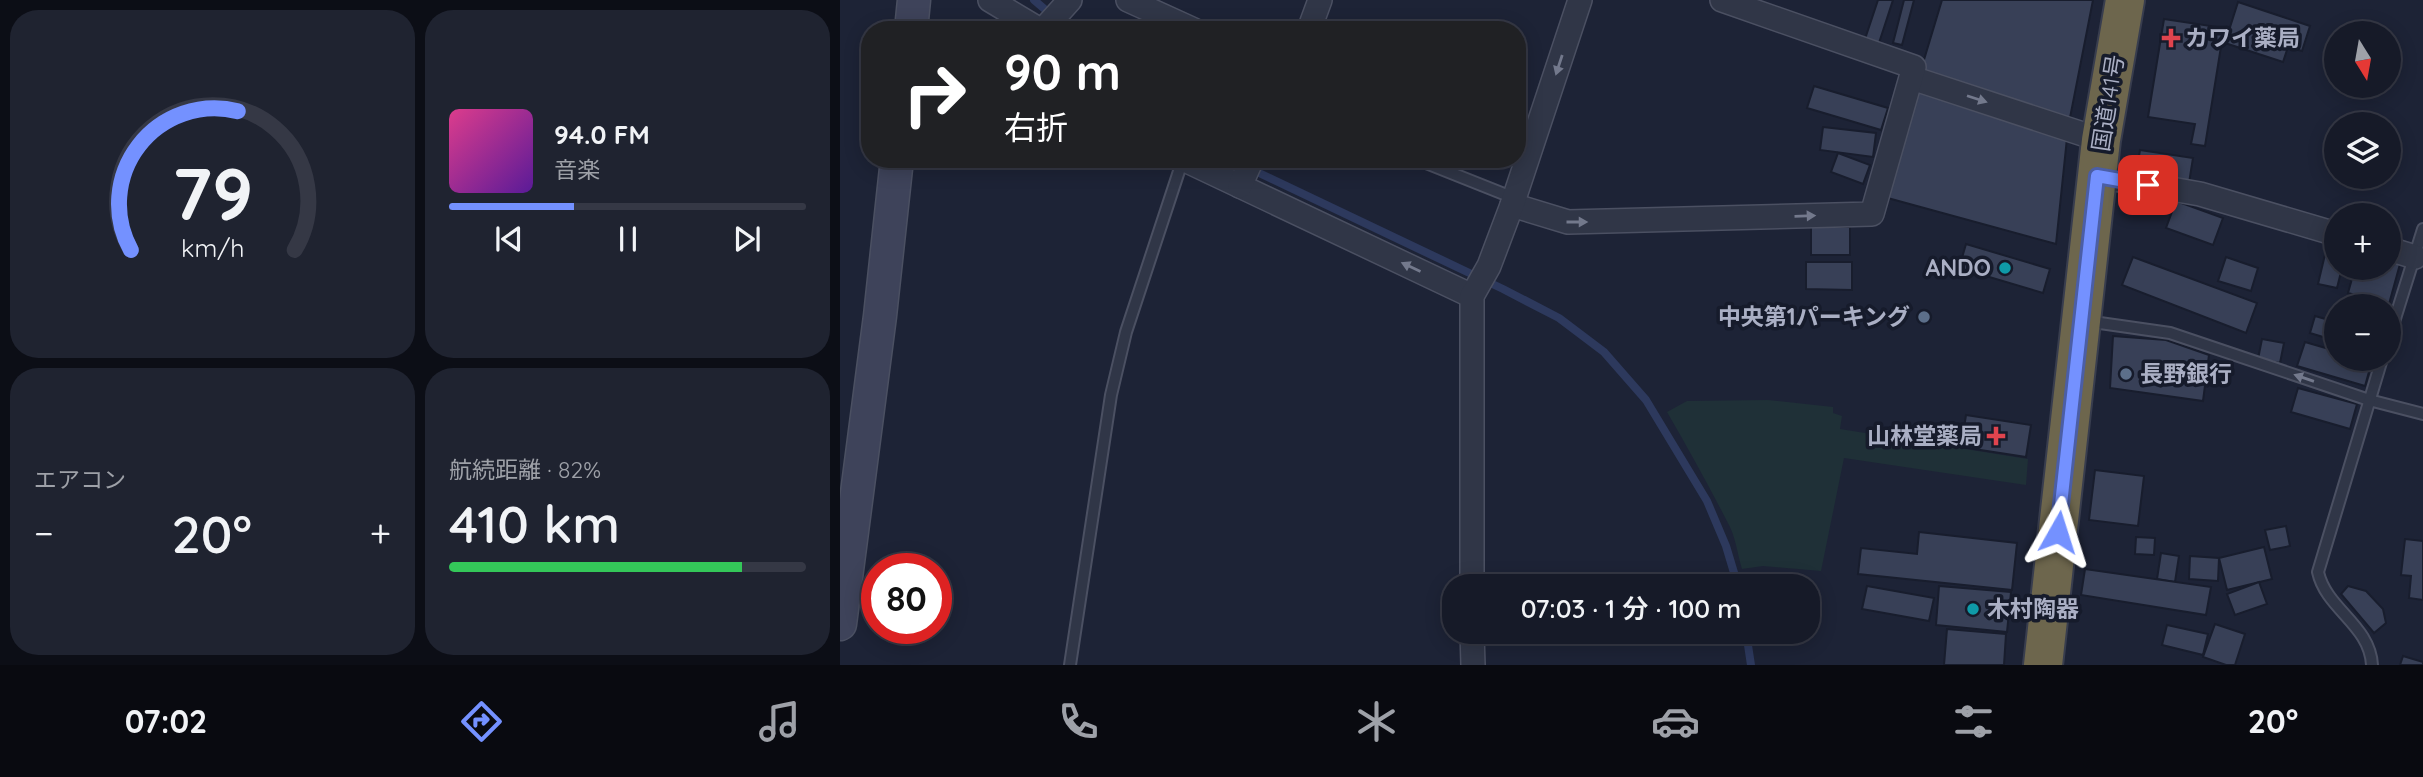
<!DOCTYPE html>
<html lang="ja">
<head>
<meta charset="utf-8">
<style>
	body { margin:0; font-family:Quicksand,"Noto Sans JP",sans-serif; background:#1f2330; color:#f1f3f6; height:100vh; display:flex; flex-direction:column; font-size:26px; white-space:nowrap }
	* { box-sizing:border-box; margin:0 }
	p { font-size:23px; color:#9ea1a8 }
	.icon { flex:none; width:38px; height:38px; fill:none; stroke:currentColor; stroke-width:2; stroke-linecap:round; stroke-linejoin:round }
	.map { position:relative; flex:1; overflow:hidden }
	.drawer { display:flex; flex-direction:column; gap:10px; padding:10px; background:#0c0e16; width:840px }
	.drawer>* { flex:none }
	.guide { position:absolute; left:21px; top:21px; width:665px; height:147px; border-radius:28px; box-shadow:0 4px 18px #0003,0 0 0 2px #353845; background:#202124; color:#fff; overflow:hidden }
	.needle { width:46px; rotate:169deg }
	.tools { position:absolute; left:1484px; top:21px; display:grid; gap:14px }
	.tools a { display:grid; place-items:center; width:77px; height:77px; border-radius:50%; background:#161a28; box-shadow:0 4px 18px #0003,0 0 0 2px #353845; font-size:35px }
	.speed { position:absolute; left:21px; top:553px; display:flex; gap:14px; font-size:35px; font-weight:700; text-align:center }
	.speed>* { display:grid; place-content:center; width:91px; height:91px; border-radius:50%; background:#161a28; box-shadow:0 4px 18px #0003,0 0 0 2px #353845; line-height:1 }
	.speed .limit { border:10px solid #d22; background:#fff; color:#111 }
	.pin { position:absolute; display:grid; place-items:center; width:60px; height:60px; color:#fff; margin:-30px; border-radius:14px; box-shadow:0 4px 10px #0006 }
	.me { position:absolute; width:77px; margin:-38px; rotate:6deg; stroke-linejoin:round; filter:drop-shadow(0 0 5px #0008) }
	.turn { display:flex; align-items:center; gap:24px; height:147px; padding:0 28px; font-size:32px }
	.turn .icon { width:91px; height:91px; stroke-width:2.5 }
	.turn b { display:block; font-size:49px; line-height:60px }
	.big { font-size:52px; font-weight:600; line-height:1.1 }
	.drawer .tile { flex:1; display:flex; flex-direction:column; justify-content:center; gap:10px; min-width:0; padding:0 24px; border-radius:28px; background:#1f2330 }
	.drawer .dial { align-items:center; gap:0 }
	.dial svg { height:182px; overflow:visible; fill:none; stroke:#353845; stroke-width:7; stroke-linecap:round; text-anchor:middle }
	.dial text { fill:#f1f3f6; stroke:none }
	.song { display:flex; align-items:center; gap:21px }
	.cover { width:84px; height:84px; border-radius:10px; background:linear-gradient(135deg,hsl(330 70% 55%),hsl(270 70% 35%)) }
	.played { height:7px; border-radius:4px; background:linear-gradient(90deg,#7491ff 35%,#353845 35%) }
	.keys { display:flex; justify-content:space-around; direction:ltr }
	.heat { display:flex; justify-content:space-between; align-items:center; font-size:38px; direction:ltr }
	.charge { height:10px; border-radius:5px; background:linear-gradient(90deg,#34c759 82%,#353845 0) }
	.drawer .tiles { flex:1; display:grid; gap:10px; grid-template-columns:repeat(2,1fr) }
	.trip { position:absolute; left:602px; top:574px; width:378px; height:70px; border-radius:28px; background:#161a28; box-shadow:0 4px 18px #0003,0 0 0 2px #353845; font-weight:600; line-height:70px; text-align:center }
	.tabs { display:flex; height:112px; justify-content:space-around; align-items:center; background:#090a10; color:#9ea1a8 }
	.tabs .icon { width:49px; height:49px }
	.tabs .active { color:#7491ff }
	.tabs b { font-size:32px; color:#f1f3f6 }
	main { display:flex; flex:1; min-height:0 }
	.map>svg:first-child { display:block }
	.green { fill:#1f3037 }
	.lines { fill:none; stroke-linecap:round; stroke-linejoin:round }
	.stream { stroke:#2d395d; stroke-width:8 }
	.building { fill:#384057; stroke:#181d2d; stroke-width:2 }
	.lane-casing { stroke:#4b5062; stroke-width:14 }
	.street-casing { stroke:#4b5062; stroke-width:26 }
	.secondary-casing { stroke:#4b5062; stroke-width:35 }
	.highway-casing { stroke:#383d4e; stroke-width:42 }
	.lane { stroke:#303647; stroke-width:10 }
	.street { stroke:#303647; stroke-width:23 }
	.secondary { stroke:#3e435a; stroke-width:32 }
	.highway { stroke:#6d664d; stroke-width:38 }
	.oneway { fill:#73798c }
	.route-casing { stroke:#4b5ea6; stroke-width:18 }
	.route { stroke:#7491ff; stroke-width:12 }
	.health-dot { fill:#e0444e; stroke:#161b2b; stroke-width:2.5 }
	.culture-dot { fill:#0f9aa8; stroke:#161b2b; stroke-width:2.5 }
	.service-dot { fill:#5c6f8a; stroke:#161b2b; stroke-width:2.5 }
	.labels { text-anchor:middle; stroke-width:7; stroke-linejoin:round; paint-order:stroke }
	.poi-label { font-size:23px; font-weight:bold; fill:#aaafc4; stroke:#161b2b; text-anchor:start }
	.street-label { font-size:23px; fill:#aaafc4; stroke:#161b2b }
</style>
</head>
<body>
<main>
<section class="drawer">
<div class="tiles">
<div class="tile dial"><svg viewBox="0 0 100 80">
<path d="M14 69A42 42 0 1 1 86 69"/>
<path d="M14 69A42 42 0 0 1 61 8" stroke="#7491ff"/>
<text x="50" y="56" font-size="32" font-weight="700">79</text>
<text x="50" y="72" font-size="11">km/h</text>
</svg></div>
<div class="tile">
<div class="song"><i class="cover"></i><div><b>94.0 FM</b><p>音楽</p></div></div>
<div class="played"></div>
<div class="keys"><svg class="icon" aria-label="previous" viewBox="0 0 24 24"><path d="M18 5L8 12l10 7zM5 5v14"/></svg><svg class="icon" aria-label="pause" viewBox="0 0 24 24"><path d="M8 5v14M16 5v14"/></svg><svg class="icon" aria-label="next" viewBox="0 0 24 24"><path d="M6 5l10 7-10 7zM19 5v14"/></svg></div>
</div>
<div class="tile"><p>エアコン</p>
<div class="heat"><a>−</a><b class="big">20°</b><a>+</a></div>
</div>
<div class="tile"><p>航続距離 · 82%</p><b class="big">410 km</b><div class="charge"></div></div>
</div>
</section>
<div class="map">
<svg width="1583" height="665" viewBox="0 0 1583 665">
	<rect width="100%" height="100%" fill="#1d2336"/>
	<path class="green" d="M928 400 993 407V413L1002 416 1000 429 1188 459 1186 485 1004 458 981 571 923 566 902 569C898 556 896 540 890 527 870 488 849 450 827 412L847 401Z"/>
	<g class="lines">
		<g class="stream">
			<path d="M194 0 229 30"/>
			<path d="M417 172 663 289 719 318 764 352 806 400 867 501 886 546 898 586"/>
			<path d="M906 632 911 665"/>
		</g>
	</g>
	<g class="building">
		<path d="M1038 0H1053L1038 46 1024 42Z"/>
		<path d="M1064 0H1074L1062 45 1053 43Z"/>
		<path d="M1102 0H1253L1229 123 1080 73Z"/>
		<path d="M1398 2 1470 26 1462 51 1448 47 1443 62 1385 43Z"/>
		<path d="M1324 19 1384 28 1365 146 1351 144 1355 124 1308 117Z"/>
		<path d="M974 86 1048 108 1041 130 967 108Z"/>
		<path d="M1075 89 1227 138 1216 244 1044 197Z"/>
		<path d="M983 127 1036 133 1033 157 980 150Z"/>
		<path d="M1300 150 1353 158 1349 183 1296 174Z"/>
		<path d="M998 153 1030 165 1023 184 991 172Z"/>
		<path d="M1336 201 1383 218 1373 245 1326 228Z"/>
		<path d="M971 226 1010 227V255H971Z"/>
		<path d="M1126 244 1210 269 1203 293 1119 268Z"/>
		<path d="M1487 246 1496 248V268H1502L1497 288 1478 284Z"/>
		<path d="M1293 257 1417 303 1406 333 1282 285Z"/>
		<path d="M1386 257 1418 268 1411 291 1378 281Z"/>
		<path d="M1549 261 1560 264 1549 304 1508 293 1515 268H1549Z"/>
		<path d="M966 262H1012V290L966 289Z"/>
		<path d="M1475 316 1496 322V341L1470 333Z"/>
		<path d="M1273 336 1326 340 1369 355 1363 401 1270 388Z"/>
		<path d="M1422 339 1444 343 1440 363 1418 359Z"/>
		<path d="M1465 342 1496 351V359H1523L1532 361 1525 386 1457 366Z"/>
		<path d="M1458 388 1517 404 1510 429 1451 412Z"/>
		<path d="M1126 415 1191 425 1186 457 1121 447Z"/>
		<path d="M1255 470 1304 476 1298 526 1249 520Z"/>
		<path d="M1446 526 1450 546 1430 550 1425 530Z"/>
		<path d="M1079 532 1177 543 1172 590 1018 574 1021 548 1077 554Z"/>
		<path d="M1296 537 1315 538 1314 555 1295 554Z"/>
		<path d="M1565 539 1583 541V600L1569 598 1571 576 1561 575Z"/>
		<path d="M1424 547 1432 579 1387 590 1379 558Z"/>
		<path d="M1321 553 1339 556 1335 582 1317 579Z"/>
		<path d="M1350 556 1379 558 1378 581 1349 579Z"/>
		<path d="M1245 569 1371 587 1366 615 1241 595Z"/>
		<path d="M1419 582 1427 604 1395 615 1387 594Z"/>
		<path d="M1027 586 1094 598 1089 621 1022 609Z"/>
		<path d="M1099 586 1171 592 1167 632 1096 625Z"/>
		<path d="M1508 586 1526 591 1543 609 1546 623 1534 633 1501 594Z"/>
		<path d="M1375 624 1405 634 1395 665H1386L1363 657Z"/>
		<path d="M1327 625 1368 634 1363 655 1322 645Z"/>
		<path d="M1107 629 1166 634 1164 665H1104Z"/>
		<path d="M1563 656 1583 662V665H1560Z"/>
	</g>
	<g class="lines">
		<g class="lane-casing">
			<g id="lane">
				<path d="M576 159 674 198"/>
				<path d="M1246 321 1330 333 1529 400 1583 414"/>
				<path d="M1549 338 1583 229"/>
				<path d="M230 665 271 395 286 332 343 159"/>
				<path d="M1532 665C1530 625 1486 609 1478 572L1542 359"/>
			</g>
		</g>
		<g class="street-casing">
			<g id="street">
				<path d="M150 0 200 30"/>
				<path d="M288 0 354 30"/>
				<path d="M203 30 230 0"/>
				<path d="M469 30 480 0"/>
				<path d="M1072 78 1261 140"/>
				<path d="M343 159 632 296"/>
				<path d="M1257 176 1360 194 1496 234"/>
				<path d="M400 186 412 159"/>
				<path d="M672 205 728 222 1032 214 1074 67 882 0"/>
				<path d="M1549 249 1575 257"/>
				<path d="M632 586V296L649 266 672 205 740 0"/>
				<path d="M632 632 633 665"/>
			</g>
		</g>
		<g class="secondary-casing">
			<g id="secondary">
				<path d="M71 30 74 0"/>
				<path d="M0 624 40 316 57 159"/>
			</g>
		</g>
		<g class="highway-casing">
			<path id="highway" d="M1203 665 1261 140 1285 0"/>
		</g>
		<use href="#lane" class="lane"/>
		<use href="#street" class="street"/>
		<use href="#secondary" class="secondary"/>
		<use href="#highway" class="highway"/>
	</g>
	<defs><path id="oneway-solid" d="M-6-.8H1V-3.2L6.5 0L1 3.2V.8H-6Z" transform="scale(1.75)"/></defs>
	<g class="oneway">
		<use href="#oneway-solid" transform="translate(719 65) rotate(108)"/>
		<use href="#oneway-solid" transform="translate(1137 99) rotate(18)"/>
		<use href="#oneway-solid" transform="translate(965 216) rotate(-2)"/>
		<use href="#oneway-solid" transform="translate(737 222)"/>
		<use href="#oneway-solid" transform="translate(571 267) rotate(-155)"/>
		<use href="#oneway-solid" transform="translate(1464 378) rotate(-161)"/>
	</g>
	<g class="lines">
		<g class="route-casing">
			<path id="route" d="M1218 532 1257 176 1308 185"/>
		</g>
		<use href="#route" class="route"/>
	</g>
	<g class="health-dot">
		<path d="M1327.5 27.5h7v7h7v7h-7v7h-7v-7h-7v-7h7z"/>
		<path d="M1152.5 425.5h7v7h7v7h-7v7h-7v-7h-7v-7h7z"/>
	</g>
	<g class="culture-dot">
		<circle cx="1165" cy="268" r="7"/>
		<circle cx="1133" cy="609" r="7"/>
	</g>
	<g class="service-dot">
		<circle cx="1084" cy="317" r="7"/>
		<circle cx="1286" cy="374" r="7"/>
	</g>
	<g class="labels">
		<g class="poi-label">
			<text x="1345" y="46">カワイ薬局</text>
			<text x="1151" y="276" text-anchor="end">ANDO</text>
			<text x="1070" y="325" text-anchor="end">中央第1パーキング</text>
			<text x="1300" y="382">長野銀行</text>
			<text x="1142" y="444" text-anchor="end">山林堂薬局</text>
			<text x="1147" y="617">木村陶器</text>
		</g>
		<g class="street-label">
			<text transform="translate(1268 103) rotate(-81)" y="8">国道141号</text>
		</g>
	</g>
</svg>
<div class="tools">
<a><svg class="needle" viewBox="-14 -14 28 28"><path d="M0-13l5 13h-10z" fill="#e53935"/><path d="M0 13l5-13h-10z" fill="#9ea1a8"/></svg></a>
<a><svg class="icon" aria-label="layers" viewBox="0 0 24 24"><path d="M12 4l9 5-9 5-9-5zM3 14l9 5 9-5"/></svg></a>
<a>+</a>
<a>−</a>
</div>
<div class="speed"><div class="limit">80</div></div>
<div class="pin" style="left:1308px;top:185px;background:#d93025"><svg class="icon" aria-label="arrive" viewBox="0 0 24 24"><path d="M6 21V4h12l-3 4 3 4H6"/></svg></div>
<svg class="me" style="left:1218px;top:532px" viewBox="-20 -20 40 40"><path d="M0-17L14 15 0 8-14 15z" fill="#7491ff" stroke="#fff" stroke-width="4"/></svg>
<div class="trip">07:03 · 1 分 · 100 m</div>
<div class="guide">
<div class="turn"><svg class="icon" aria-label="right" viewBox="0 0 24 24"><path d="M7 20v-9h11M14 6l5 5-5 5"/></svg><div><b>90 m</b>右折</div></div>
</div>
</div>
</main>
<nav class="tabs">
<b>07:02</b>
<svg class="icon active" aria-label="directions" viewBox="0 0 24 24"><path d="M12 3l9 9-9 9-9-9zM9 14v-3h6M13 9l2 2-2 2"/></svg>
<svg class="icon" aria-label="music" viewBox="0 0 24 24"><path d="M9 18V5l10-2v13"/><circle cx="6" cy="18" r="3"/><circle cx="16" cy="16" r="3"/></svg>
<svg class="icon" aria-label="phone" viewBox="0 0 24 24"><path d="M5 4h4l2 5-3 2q2 4 5 5l2-3 5 2v4C11 20 4 13 5 4z"/></svg>
<svg class="icon" aria-label="climate" viewBox="0 0 24 24"><path d="M12 3v18M4 7l16 10M4 17L20 7"/></svg>
<svg class="icon" aria-label="car" viewBox="0 0 24 24"><path d="M5 17H2v-5l4-1 3-4h7l3 4 3 1v5h-3M9 17h6M6 11h13"/><circle cx="7" cy="17" r="2"/><circle cx="17" cy="17" r="2"/></svg>
<svg class="icon" aria-label="filters" viewBox="0 0 24 24"><path d="M4 7h16M4 17h16"/><circle cx="9" cy="7" r="2"/><circle cx="15" cy="17" r="2"/></svg>
<b>20°</b>
</nav>
</body>
</html>
